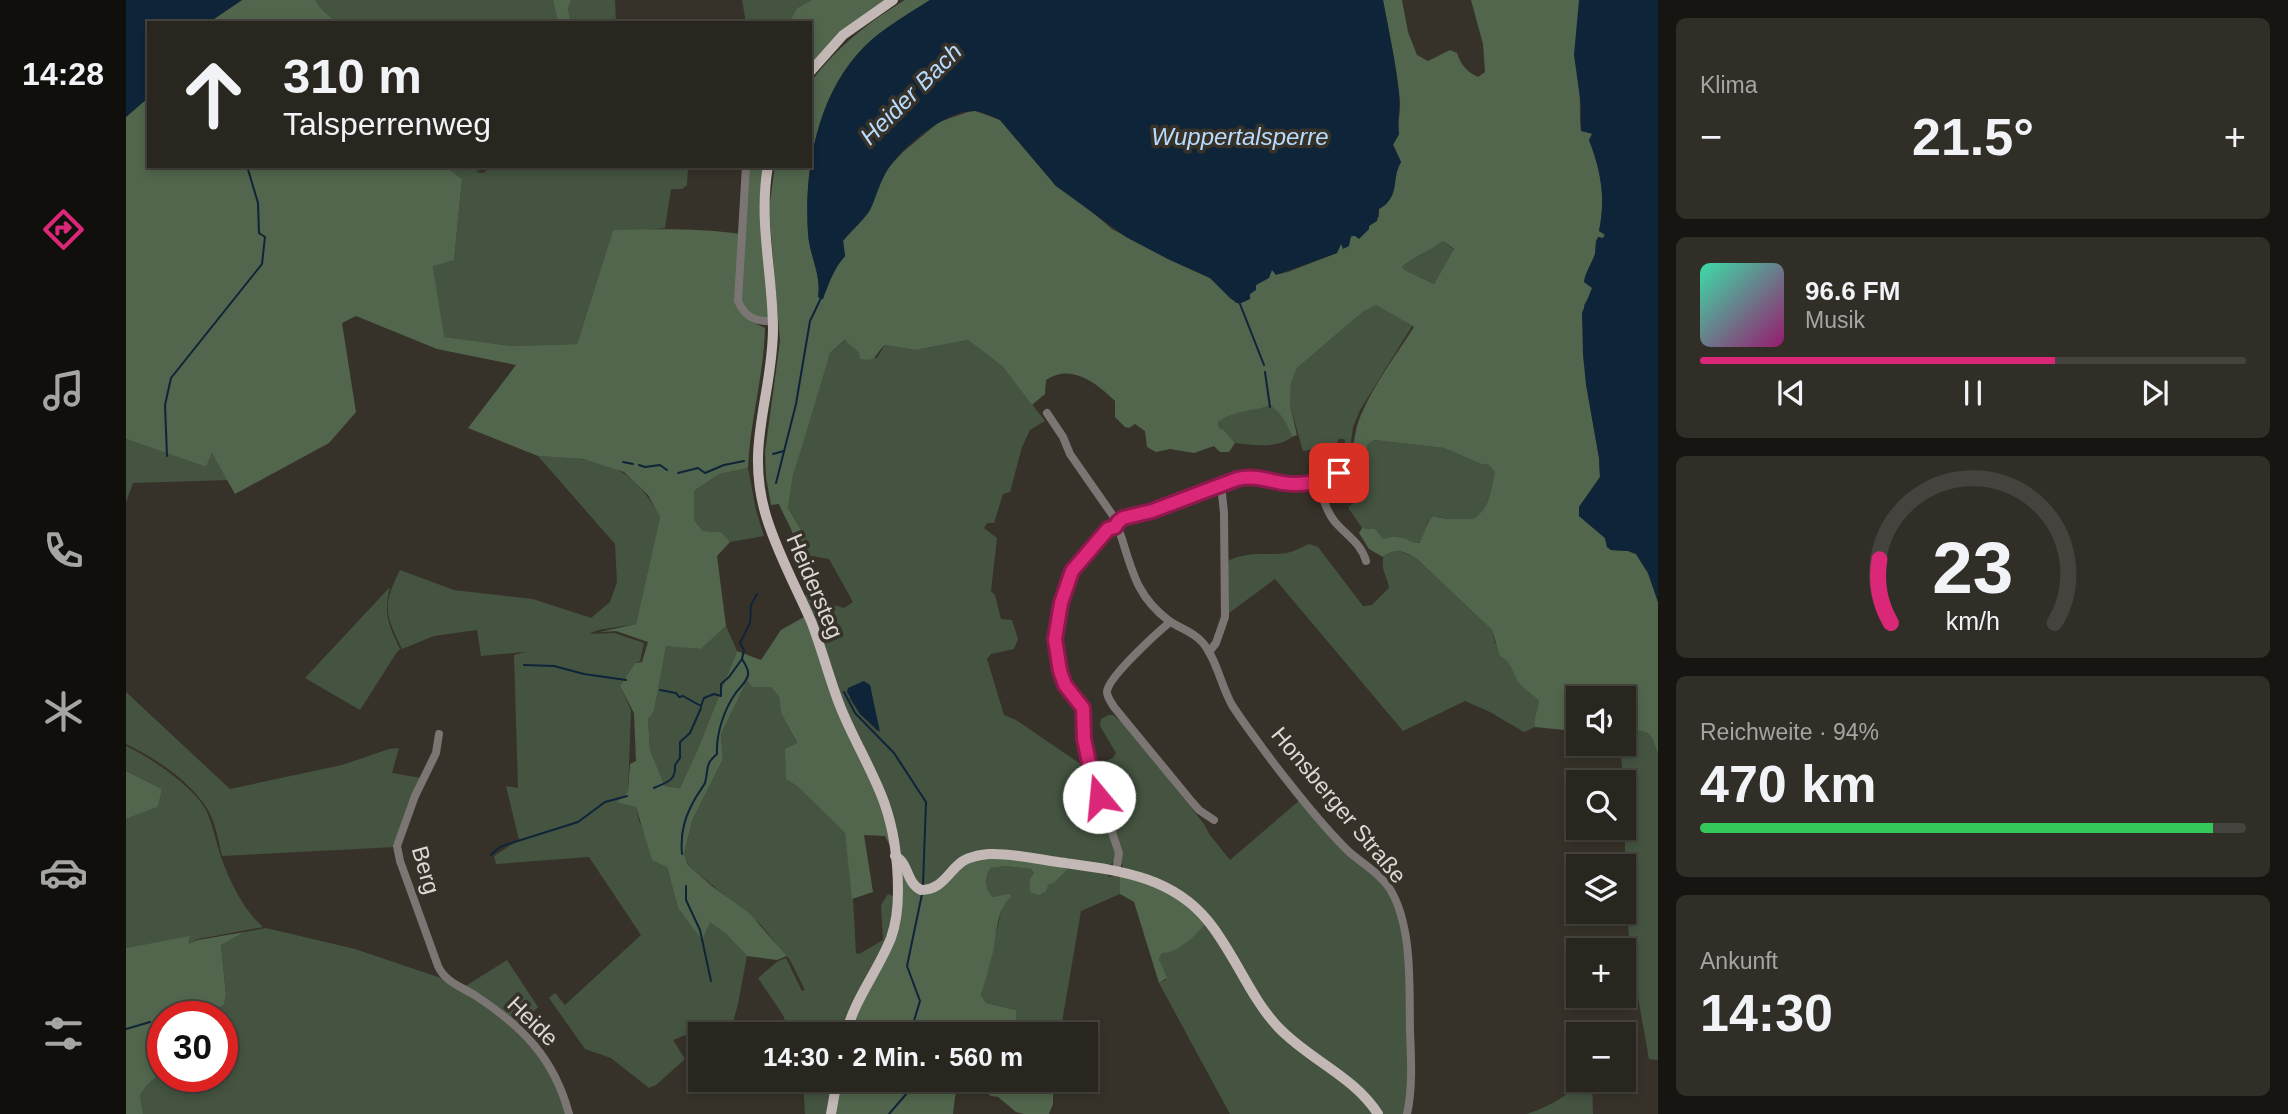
<!DOCTYPE html>
<html lang="de">
<head>
<meta charset="utf-8">
<style>
	body { margin:0; font-family:Arial,sans-serif; background:#312e28; color:#f1f3f6; height:100vh; display:flex; flex-direction:column; font-size:26px; white-space:nowrap }
	* { box-sizing:border-box; margin:0 }
	p { font-size:23px; color:#a5a5a4 }
	.icon { flex:none; width:38px; height:38px; fill:none; stroke:currentColor; stroke-width:2; stroke-linecap:round; stroke-linejoin:round }
	.map { position:relative; flex:1; overflow:hidden }
	.drawer { display:flex; flex-direction:column; gap:18px; padding:18px; background:#171511; width:630px }
	.drawer>* { flex:none }
	.top-card { position:absolute; left:21px; top:21px; width:665px; height:147px; border-radius:0px; box-shadow:0 4px 10px #0003,0 0 0 2px #45433d; background:#29261f; color:#f1f3f6; overflow:hidden }
	.controls { position:absolute; left:1440px; top:686px; display:grid; gap:14px }
	.controls a { display:grid; place-items:center; width:70px; height:70px; border-radius:0px; background:#29261f; box-shadow:0 4px 10px #0003,0 0 0 2px #45433d; font-size:35px }
	.speed { position:absolute; left:21px; top:1001px; display:flex; gap:14px; font-size:35px; font-weight:700; text-align:center }
	.speed>* { display:grid; place-content:center; width:91px; height:91px; border-radius:50%; background:#29261f; box-shadow:0 4px 10px #0003,0 0 0 2px #45433d; line-height:1 }
	.speed .limit { border:10px solid #d22; background:#fff; color:#111 }
	.pin { position:absolute; display:grid; place-items:center; width:60px; height:60px; color:#fff; margin:-30px; border-radius:14px; box-shadow:0 4px 10px #0006 }
	.me { position:absolute; width:77px; margin:-38px; rotate:343deg; stroke-linejoin:round; filter:drop-shadow(0 0 5px #0008) }
	.turn { display:flex; align-items:center; gap:24px; height:147px; padding:0 21px; font-size:32px }
	.turn .icon { width:91px; height:91px; stroke-width:2.5 }
	.turn b { display:block; font-size:49px; line-height:60px }
	.big { font-size:52px; font-weight:700; line-height:1.1 }
	.drawer .widget { flex:1; display:flex; flex-direction:column; justify-content:center; gap:10px; min-width:0; padding:0 24px; border-radius:10px; background:#312e28 }
	.drawer .dial { align-items:center; gap:0 }
	.dial svg { height:182px; overflow:visible; fill:none; stroke:#45433d; stroke-width:7; stroke-linecap:round; text-anchor:middle }
	.dial text { fill:#f1f3f6; stroke:none }
	.song { display:flex; align-items:center; gap:21px }
	.cover { width:84px; height:84px; border-radius:10px; background:linear-gradient(135deg,hsl(160 70% 55%),hsl(320 70% 35%)) }
	.played { height:7px; border-radius:4px; background:linear-gradient(90deg,#db2777 65%,#45433d 65%) }
	.keys { display:flex; justify-content:space-around; direction:ltr }
	.heat { display:flex; justify-content:space-between; align-items:center; font-size:38px; direction:ltr }
	.charge { height:10px; border-radius:5px; background:linear-gradient(90deg,#34c759 94%,#45433d 0) }
	.trip { position:absolute; left:562px; top:1022px; width:410px; height:70px; border-radius:0px; background:#29261f; box-shadow:0 4px 10px #0003,0 0 0 2px #45433d; font-weight:700; line-height:70px; text-align:center }
	main { display:flex; flex:1; min-height:0 }
	.dock { display:flex; flex-direction:column; width:126px; justify-content:space-around; align-items:center; background:#100f0c; color:#a5a5a4 }
	.dock .icon { width:49px; height:49px }
	.dock .current { color:#db2777 }
	.dock b { font-size:32px; color:#f1f3f6 }
	.map>svg:first-child { display:block }
	.green { fill:#445440; fill-rule:evenodd }
	.forest { fill:#51664c; fill-rule:evenodd }
	.water { fill:#0e2439 }
	.lines { fill:none; stroke-linecap:round; stroke-linejoin:round }
	.stream { stroke:#0e2439; stroke-width:2 }
	.minor { stroke:#7b7674; stroke-width:8 }
	.major { stroke:#c3b8b5; stroke-width:10 }
	.route-casing { stroke:#8e194d; stroke-width:18 }
	.route { stroke:#db2777; stroke-width:12 }
	.labels { text-anchor:middle; stroke-width:7; stroke-linejoin:round; paint-order:stroke }
	.street-label { font-size:23px; fill:#dcd8d3; stroke:#373229 }
	.water-label { font-size:24px; font-style:italic; fill:#b7dbff; stroke:#373229 }
</style>
</head>
<body>
<main>
<nav class="dock">
<b>14:28</b>
<svg class="icon current" aria-label="directions" viewBox="0 0 24 24"><path d="M12 3l9 9-9 9-9-9zM9 14v-3h6M13 9l2 2-2 2"/></svg>
<svg class="icon" aria-label="music" viewBox="0 0 24 24"><path d="M9 18V5l10-2v13"/><circle cx="6" cy="18" r="3"/><circle cx="16" cy="16" r="3"/></svg>
<svg class="icon" aria-label="phone" viewBox="0 0 24 24"><path d="M5 4h4l2 5-3 2q2 4 5 5l2-3 5 2v4C11 20 4 13 5 4z"/></svg>
<svg class="icon" aria-label="climate" viewBox="0 0 24 24"><path d="M12 3v18M4 7l16 10M4 17L20 7"/></svg>
<svg class="icon" aria-label="car" viewBox="0 0 24 24"><path d="M5 17H2v-5l4-1 3-4h7l3 4 3 1v5h-3M9 17h6M6 11h13"/><circle cx="7" cy="17" r="2"/><circle cx="17" cy="17" r="2"/></svg>
<svg class="icon" aria-label="filters" viewBox="0 0 24 24"><path d="M4 7h16M4 17h16"/><circle cx="9" cy="7" r="2"/><circle cx="15" cy="17" r="2"/></svg>
</nav>
<div class="map">
<svg width="1532" height="1114" viewBox="0 0 1532 1114">
	<rect width="100%" height="100%" fill="#373229"/>
	<g class="green">
		<path d="M190 0H427L432 23H209C205 14 192 10 190 0Z"/>
		<path d="M445 0H489L490 23H445L442 9Z"/>
		<path d="M616 0H686L671 8 663 23H620Z"/>
		<path d="M319 166H358L350 172 357 173 367 166H562L561 185 556 189H545L539 228 511 231 487 230 451 344 385 346 317 337 307 265 328 259 336 179Z"/>
		<path d="M1317 241 1328 250 1308 284C1297 276 1284 276 1276 267 1289 255 1304 252 1317 241Z"/>
		<path d="M1249 304 1286 326 1234 410 1227 427 1224 449 1222 452 1218 439H1213L1209 446 1177 451 1164 405 1165 383 1171 368 1238 311Z"/>
		<path d="M720 340 733 353 751 358 759 345 789 350 842 340 877 367 919 421 904 430 896 447 884 492 877 494 868 523H861L858 528 871 538 865 591 869 595 875 619 886 620 892 639 888 649 865 654 861 659 878 715 890 720 962 769 991 852C990 861 987 864 979 867L887 854 794 888 776 856 765 812 714 700 678 596 687 593 702 603 718 608 727 602 703 559 674 554C686 539 670 522 662 508L667 476 695 378 704 353ZM744 685 752 732 734 714 723 698Z"/>
		<path d="M1144 405C1156 414 1161 424 1166 437 1150 449 1128 445 1109 443L1098 430 1093 428 1092 421C1109 409 1126 413 1144 405Z"/>
		<path d="M0 439 80 467 86 453 102 480 7 483 0 502Z"/>
		<path d="M1248 440 1318 448 1355 464 1362 463 1369 472C1364 491 1365 507 1347 519H1321L1311 516 1301 522C1300 531 1298 546 1285 543 1281 542 1279 538 1275 537 1270 536 1262 539 1257 539L1244 528H1236L1223 509V506L1234 499V476L1241 463V445Z"/>
		<path d="M412 456C472 459 504 460 534 517L510 624 472 630 463 634 488 633 518 643 514 661 509 663 494 686 505 710 502 792 510 807 513 821 541 867 552 908 576 939 584 921 599 933 621 956 612 1004 604 1033 581 1034 575 1029 547 1040 559 1059 530 1085 523 1088 485 1058 459 1049 423 998 429 993 439 1005 515 935 463 857 370 864 368 856 393 840 380 786 392 788 388 655 438 642 399 652 355 656 351 630 308 636 276 649C259 614 256 606 274 570L328 590 407 599 465 618 484 602 491 582 489 544Z"/>
		<path d="M622 468 630 510 638 536 604 542 594 532 577 531 568 520V491L593 474Z"/>
		<path d="M1183 544 1192 547 1237 606 1246 605 1263 588C1262 579 1255 569 1257 560 1259 543 1282 554 1291 559L1366 630 1369 643 1387 666 1389 674 1413 701 1408 722 1409 727 1398 732 1364 712 1339 701 1277 731 1149 579 1099 616V563C1117 550 1141 556 1161 553 1169 551 1176 547 1183 544Z"/>
		<path d="M264 587C257 615 263 625 274 649L271 652 234 710 179 678Z"/>
		<path d="M600 626 611 651 571 751 554 788 539 786 524 750 522 718 528 711 540 645 575 649Z"/>
		<path d="M621 681 626 687H645L653 697 655 713 671 744 661 779 671 786 719 833 726 881 730 953 733 954 757 940 755 905 762 894 771 898 769 922 720 1034H664L657 1015 632 978 652 961 660 958 676 991 679 990 664 960 635 925 563 866 558 854 566 821 597 759 595 734Z"/>
		<path d="M0 692 104 789 216 765 263 749 273 748 266 773 295 778 269 847 96 856C92 839 89 818 78 804 61 779 27 757 0 744Z"/>
		<path d="M983 715H987L998 724 1078 824 1084 835 1104 860 1175 799C1205 829 1247 865 1268 902 1286 934 1286 1076 1278 1114H1255L1152 1025 1081 918 997 868 966 766 987 758 990 753 974 726 975 719Z"/>
		<path d="M1515 730C1527 734 1528 743 1532 755V1060L1523 1059 1504 952 1499 877V803L1494 744H1498V731Z"/>
		<path d="M0 746C24 757 68 787 80 810 87 825 90 842 95 857 103 880 118 911 137 927L72 939 61 945 64 937 0 948V819L32 807 36 789 0 771Z"/>
		<path d="M879 866 905 869 908 873 906 877 922 885 928 883 945 866 981 874 983 877 994 875V894L955 911 934 1034 899 1027 891 1023 890 1010 860 1003 855 995 877 904 874 896 867 897C859 889 858 877 865 868Z"/>
		<path d="M1080 923 1131 1003 1224 1087 1248 1114H1104L1033 983 1040 980 1033 959 1036 953 1056 946Z"/>
		<path d="M140 928 229 949 315 978 337 989 361 1005 416 1054 442 1114H17L14 1095 21 1085 37 1071V1076H96V1017H71L98 1005 100 995 95 945 119 932Z"/>
		<path d="M381 960 412 1007 394 1026 338 987Z"/>
		<path d="M677 1080H710L704 1114H679Z"/>
		<path d="M1458 1080H1466L1467 1114H1401C1423 1106 1441 1097 1458 1080Z"/>
	</g>
	<g class="forest">
		<path d="M116 0H190C192 10 205 14 209 23H82Z"/>
		<path d="M427 0H445L442 9 445 23H432Z"/>
		<path d="M686 0H767L748 12 684 72V23H663L671 8Z"/>
		<path d="M779 0H804C782 15 757 28 738 47 691 94 678 170 682 233 683 255 696 275 692 297L700 291C703 279 711 265 719 256L717 241 744 210 752 187 763 167 777 152 813 122 842 112 849 111 874 120 930 186 959 206 986 229 1042 259 1084 278 1110 303 1120 301 1130 285 1146 270 1153 274 1162 272 1211 253 1214 245 1253 217V210L1275 162 1267 144 1273 134C1271 123 1275 112 1274 101 1271 66 1263 34 1257 0H1276L1282 32 1291 55 1302 61 1324 50 1331 53C1335 65 1340 71 1352 77L1359 72 1357 44 1345 0H1453L1454 121 1455 131 1466 133 1463 140C1475 170 1480 198 1473 231L1479 234 1477 238 1470 240 1469 254 1459 277 1466 288 1464 295 1458 305 1460 384 1473 458 1474 477 1453 507V516L1479 538 1481 547 1485 550 1502 551 1510 554 1522 573 1532 602V755C1525 731 1523 729 1498 731V698H1452V727L1438 730 1409 727 1408 722 1413 701C1408 695 1401 691 1395 685 1386 675 1388 663 1374 656L1366 630 1291 559C1280 552 1268 546 1257 557L1243 549 1233 533 1236 528 1249 529 1257 539C1262 538 1267 536 1273 537 1281 538 1284 543 1293 543 1300 534 1299 521 1308 516L1321 519H1347C1365 507 1364 491 1369 472L1362 464H1355L1318 448 1248 440 1241 445V463L1234 476 1227 474 1220 467C1229 452 1227 432 1235 415 1248 384 1270 355 1288 327L1250 305 1238 311 1171 368 1165 383 1164 405 1171 435 1166 437C1161 424 1156 414 1144 405 1126 413 1109 409 1092 422L1093 428 1098 430 1109 443 1103 452H1094L1088 446 1068 453 1044 449 1030 452 1021 447 1019 431 1009 424 1003 428 999 427 989 417V401C970 383 946 363 920 380L919 394 906 405 877 367 842 340 789 350 759 345C748 354 752 362 734 359L733 353 719 340 704 353 667 476 662 508 679 536 678 549 674 554 669 552C672 535 659 520 653 504L645 505 640 477 639 452 654 341 643 209 649 166H684V83C711 47 741 23 779 0ZM1317 241 1328 249 1308 284C1297 277 1282 274 1276 267 1289 255 1304 252 1317 241Z"/>
		<path d="M23 97V166H319L336 179 328 260 307 266 318 337 385 346 451 344 487 230C529 229 573 228 615 234L610 293 624 321 639 328C638 375 624 421 622 468L593 474 568 491V520L577 531 595 532 604 542 591 556 600 626 575 649 540 646 528 711 522 719 524 750 539 786 554 788 571 751 611 651 635 660 655 630 678 617 755 801 767 852 759 836 738 835 747 892 726 899 719 833 671 786 660 779 659 749 671 743 655 713 653 697 645 687H626L621 681 595 734 597 759 566 821 558 854 562 865 586 886 623 913 661 956 651 960 621 956 599 933 584 922 576 940 552 908 541 867 526 860 510 807 491 802 502 792 504 764 510 761 508 713 494 686 509 663 516 662 522 642 490 631 474 632 510 624 534 517 522 495 498 472 457 459 412 456 342 428 390 365 311 349 230 316 216 323 230 412 203 443 109 494 86 453 80 467 0 439V117Z"/>
		<path d="M620 166H642L647 321H633L613 304Z"/>
		<path d="M0 771 36 789 32 807 0 819Z"/>
		<path d="M863 854 945 866 928 883 922 885 920 891 913 895 904 892V879L908 873 905 869 879 866 865 868C858 876 859 889 867 897L883 894 885 896C870 912 871 932 867 952 863 967 859 981 855 995L860 1003 890 1010 891 1023 929 1034H720L766 935 769 856 784 880 801 890 835 862Z"/>
		<path d="M994 875 1045 892 1080 923C1069 936 1054 952 1036 953L1033 959 1041 978 1033 983 1008 902 994 894Z"/>
		<path d="M119 932 95 945 100 995 98 1005 71 1017H37V1071L21 1085 14 1095 17 1114H0V948L64 936 62 944 72 940Z"/>
		<path d="M711 1080H835L829 1097 827 1114H705Z"/>
		<path d="M849 1080H927V1104L923 1114H898L890 1112 872 1097 865 1096 858 1091Z"/>
	</g>
	<g class="water">
		<path d="M0 0H116L82 23H23V97L0 117Z"/>
		<path d="M804 0H1257C1263 32 1270 63 1273 95 1274 108 1271 121 1273 134L1267 145 1275 162C1267 174 1272 191 1262 202 1260 205 1256 207 1253 209L1251 221 1243 226V229L1233 239 1229 236H1225L1223 246 1217 249 1215 244 1211 253 1150 275 1146 270 1143 278 1130 285V290L1124 294V299L1113 304 1104 298 1084 278 1042 259 1000 237 930 186 874 120C866 116 858 112 849 111 821 109 776 147 762 169 754 181 751 195 745 208 739 220 725 230 717 241L719 256C708 268 703 283 697 299H695L692 297C696 275 683 255 682 233 678 169 691 95 738 47 757 28 782 14 804 0Z"/>
		<path d="M1453 0H1532V602L1522 573 1510 554 1502 551 1485 550 1481 547 1479 538 1453 516V507L1474 477 1473 458 1460 384 1457 355 1456 313 1466 288 1458 282C1459 272 1466 264 1469 254 1470 248 1469 243 1472 237L1477 238 1479 235 1473 231C1480 199 1475 170 1463 140L1467 134 1455 131V105L1448 55Z"/>
		<path d="M738 681 744 685 754 732 734 714 721 692 722 688Z"/>
	</g>
	<g class="lines">
		<g class="stream">
			<path d="M1114 304 1138 365"/>
			<path d="M1139 372 1144 407"/>
			<path d="M647 454 658 451"/>
			<path d="M41 456 39 405 45 378 136 264 139 237 133 233 132 203 121 166"/>
			<path d="M497 462 507 464"/>
			<path d="M513 465 519 467 534 465 541 470"/>
			<path d="M552 473 572 468 579 473 598 465 618 461"/>
			<path d="M650 483 670 404 684 321 695 298"/>
			<path d="M398 665 428 666 458 674 500 680"/>
			<path d="M534 690 550 693 553 697 557 696 575 706 578 698 588 694 595 696V684L603 677 616 659"/>
			<path d="M718 692 729 713 768 753 800 802 797 885"/>
			<path d="M528 788C541 782 550 781 549 765L554 758V742L564 733 575 708"/>
			<path d="M556 854C554 832 559 816 570 797 573 792 577 787 579 783 583 769 578 765 591 754 590 734 598 710 609 694 613 688 621 682 622 675 623 669 619 664 616 659L618 650 614 643 624 623 625 605 631 594"/>
			<path d="M365 855 374 847 382 844 452 822 479 802 501 796"/>
			<path d="M560 886V900L574 930 585 981"/>
			<path d="M0 1029 24 1022"/>
			<path d="M784 1034 794 1001 781 966 796 894"/>
			<path d="M763 1114 782 1092 780 1080"/>
		</g>
		<g class="minor">
			<path d="M620 166 612 301C619 317 629 322 647 321"/>
			<path d="M921 413 937 437 944 454 990 520C990 528 994 532 996 539 1007 574 1012 597 1042 620 1054 629 1067 631 1077 643 1091 660 1095 686 1106 705 1118 724 1133 743 1146 761 1169 791 1194 823 1221 850 1235 863 1254 873 1264 889 1287 927 1283 987 1284 1030 1285 1057 1287 1087 1281 1114"/>
			<path d="M1192 481C1196 495 1200 511 1209 522 1221 536 1235 543 1240 561"/>
			<path d="M990 527 982 529 946 571 935 603 929 639 934 671 939 685 957 708 958 739 964 767 993 853 990 871"/>
			<path d="M990 527 992 522 997 518 1026 511 1111 479C1127 475 1140 480 1157 483 1175 486 1196 482 1213 473"/>
			<path d="M1044 622C1032 632 981 678 981 692 981 697 985 702 988 707L1066 802 1073 810 1088 820"/>
			<path d="M1083 652 1090 643 1099 617 1098 513 1095 484"/>
			<path d="M313 734 310 753 289 796 271 846 274 861 312 966C319 982 336 987 350 996 397 1027 428 1058 443 1114"/>
		</g>
		<g class="major">
			<path d="M684 72 717 35 767 0"/>
			<path d="M642 166C632 222 647 274 647 330 646 399 618 447 641 519 652 554 670 587 685 621 696 649 703 678 714 706 727 739 746 769 758 802 768 830 772 862 772 891 772 907 770 924 765 938 752 971 728 1000 720 1034"/>
			<path d="M769 856C783 863 780 883 795 890 817 890 822 871 837 861 845 856 854 855 863 854 886 853 909 859 932 862 987 870 1044 874 1082 921 1109 954 1123 996 1152 1027 1183 1060 1228 1076 1252 1114"/>
			<path d="M705 1114 711 1080"/>
		</g>
	</g>
	<g class="lines">
		<g class="route-casing">
			<path id="route" d="M973 797 964 767 958 739 957 708 939 685 934 671 929 639 935 603 946 571 982 529 989 527 992 522 997 518 1026 511 1111 479C1127 475 1140 480 1157 483 1175 486 1196 482 1213 473"/>
		</g>
		<use href="#route" class="route"/>
	</g>
	<g class="labels">
		<g class="street-label">
			<text transform="translate(689 586) rotate(67)" y="8">Heidersteg</text>
			<text transform="translate(1213 805) rotate(50)" y="8">Honsberger Straße</text>
			<text transform="translate(300 870) rotate(74)" y="8">Berg</text>
			<text transform="translate(407 1021) rotate(44)" y="8">Heide</text>
		</g>
		<g class="water-label">
			<text transform="translate(785 94) rotate(-45)" y="8">Heider Bach</text>
			<text x="1114" y="145">Wuppertalsperre</text>
		</g>
	</g>
</svg>
<div class="controls">
<a><svg class="icon" aria-label="sound" viewBox="0 0 24 24"><path d="M4 9h4l5-4v14l-5-4H4zM17 9q2 3 0 6"/></svg></a>
<a><svg class="icon" aria-label="search" viewBox="0 0 24 24"><circle cx="10" cy="10" r="6"/><path d="M15 15l6 6"/></svg></a>
<a><svg class="icon" aria-label="layers" viewBox="0 0 24 24"><path d="M12 4l9 5-9 5-9-5zM3 14l9 5 9-5"/></svg></a>
<a>+</a>
<a>−</a>
</div>
<div class="speed"><div class="limit">30</div></div>
<div class="pin" style="left:1213px;top:473px;background:#d93025"><svg class="icon" aria-label="arrive" viewBox="0 0 24 24"><path d="M6 21V4h12l-3 4 3 4H6"/></svg></div>
<svg class="me" style="left:973px;top:797px" viewBox="-20 -20 40 40"><circle r="19" fill="#fff"/><path d="M0-13L10 11 0 6-10 11z" fill="#db2777"/></svg>
<div class="trip">14:30 · 2 Min. · 560 m</div>
<div class="top-card">
<div class="turn"><svg class="icon" aria-label="ahead" viewBox="0 0 24 24"><path d="M12 20V5M6 11l6-6 6 6"/></svg><div><b>310 m</b>Talsperrenweg</div></div>
</div>
</div>
<section class="drawer">
<div class="widget"><p>Klima</p>
<div class="heat"><a>−</a><b class="big">21.5°</b><a>+</a></div>
</div>
<div class="widget">
<div class="song"><i class="cover"></i><div><b>96.6 FM</b><p>Musik</p></div></div>
<div class="played"></div>
<div class="keys"><svg class="icon" aria-label="previous" viewBox="0 0 24 24"><path d="M18 5L8 12l10 7zM5 5v14"/></svg><svg class="icon" aria-label="pause" viewBox="0 0 24 24"><path d="M8 5v14M16 5v14"/></svg><svg class="icon" aria-label="next" viewBox="0 0 24 24"><path d="M6 5l10 7-10 7zM19 5v14"/></svg></div>
</div>
<div class="widget dial"><svg viewBox="0 0 100 80">
<path d="M14 69A42 42 0 1 1 86 69"/>
<path d="M14 69A42 42 0 0 1 9 41" stroke="#db2777"/>
<text x="50" y="56" font-size="32" font-weight="700">23</text>
<text x="50" y="72" font-size="11">km/h</text>
</svg></div>
<div class="widget"><p>Reichweite · 94%</p><b class="big">470 km</b><div class="charge"></div></div>
<div class="widget"><p>Ankunft</p><b class="big">14:30</b></div>
</section>
</main>
</body>
</html>
